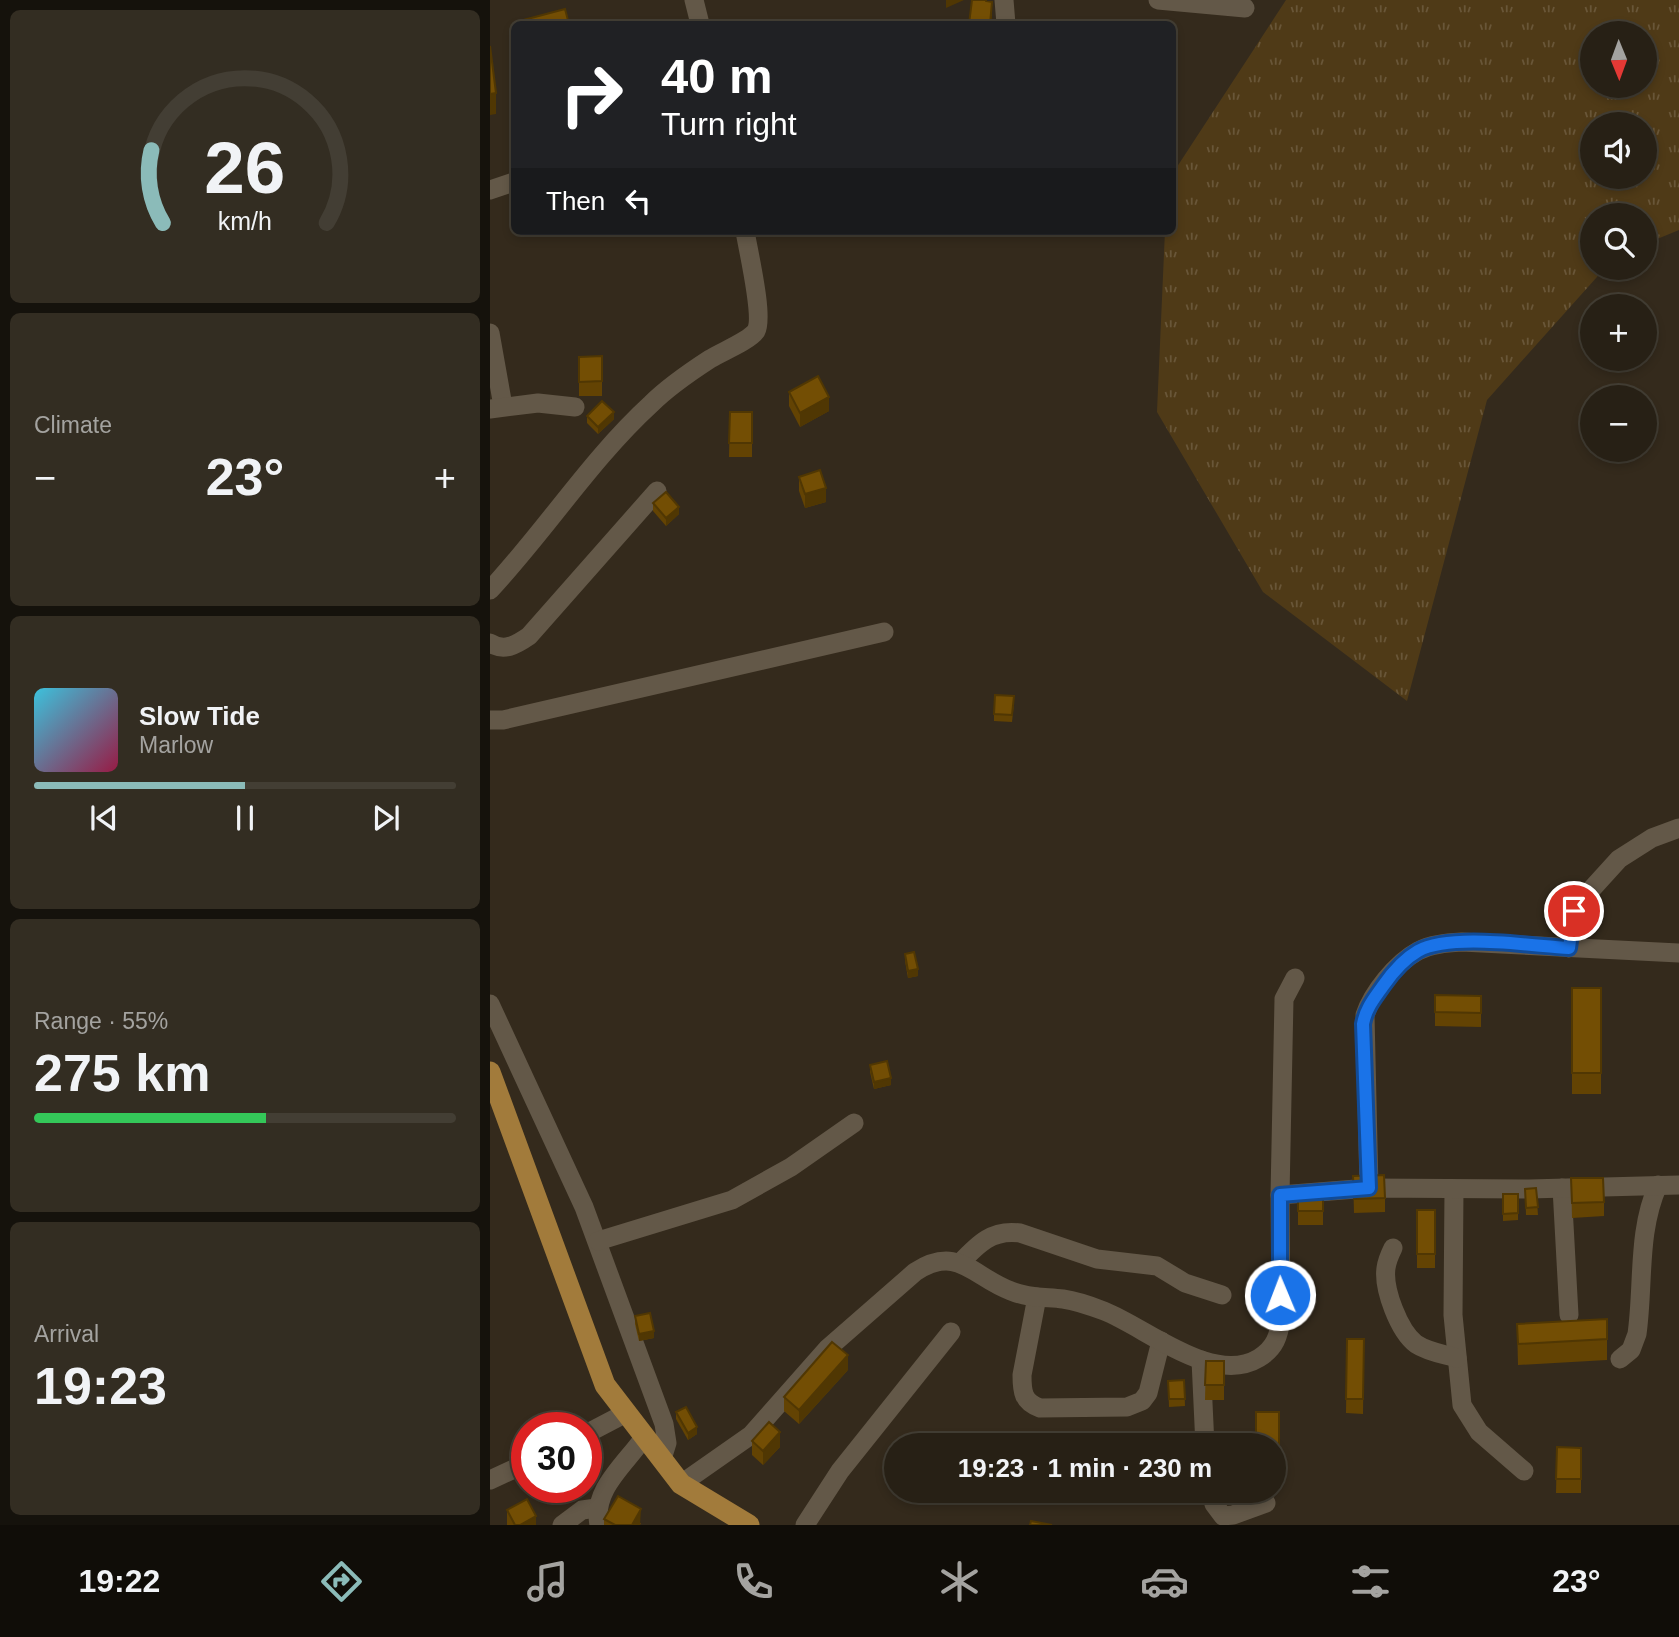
<!DOCTYPE html>
<html lang="en">
<head>
<meta charset="utf-8">
<style>
	body { margin:0; font-family:Arial,sans-serif; background:#332d22; color:#f1f3f6; height:100vh; display:flex; flex-direction:column; font-size:26px; white-space:nowrap }
	* { box-sizing:border-box; margin:0 }
	p { font-size:23px; color:#a4a3a0 }
	.icon { flex:none; width:38px; height:38px; fill:none; stroke:currentColor; stroke-width:2; stroke-linecap:round; stroke-linejoin:round }
	.map { position:relative; flex:1; overflow:hidden }
	.drawer { display:flex; flex-direction:column; gap:10px; padding:10px; background:#15120c; width:490px }
	.drawer>* { flex:none }
	.hud { position:absolute; left:21px; top:21px; width:665px; height:214px; border-radius:10px; box-shadow:0 4px 10px #0003,0 0 0 2px #433e34; background:#202124; color:#fff; overflow:hidden }
	.needle { width:46px; rotate:179deg }
	.controls { position:absolute; left:1090px; top:21px; display:grid; gap:14px }
	.controls a { display:grid; place-items:center; width:77px; height:77px; border-radius:50%; background:#272015; box-shadow:0 4px 10px #0003,0 0 0 2px #433e34; font-size:35px }
	.speed { position:absolute; left:21px; top:1412px; display:flex; gap:14px; font-size:35px; font-weight:700; text-align:center }
	.speed>* { display:grid; place-content:center; width:91px; height:91px; border-radius:50%; background:#272015; box-shadow:0 4px 10px #0003,0 0 0 2px #433e34; line-height:1 }
	.speed .limit { border:10px solid #d22; background:#fff; color:#111 }
	.pin { position:absolute; display:grid; place-items:center; width:60px; height:60px; color:#fff; margin:-30px; border:4px solid #fff; border-radius:50%; box-shadow:0 2px 7px #0007 }
	.me { position:absolute; width:77px; margin:-38px; rotate:359deg; stroke-linejoin:round; filter:drop-shadow(0 0 5px #0008) }
	.turn { display:flex; align-items:center; gap:24px; height:147px; padding:0 35px; font-size:32px }
	.turn .icon { width:91px; height:91px; stroke-width:2.5 }
	.turn b { display:block; font-size:49px; line-height:60px }
	.then { display:flex; align-items:center; height:66px; padding:0 35px; background:#0003; gap:14px; font-size:26px }
	.big { font-size:52px; font-weight:700; line-height:1.1 }
	.drawer .card { flex:1; display:flex; flex-direction:column; justify-content:center; gap:10px; min-width:0; padding:0 24px; border-radius:10px; background:#332d22 }
	.drawer .dial { align-items:center; gap:0 }
	.dial svg { height:182px; overflow:visible; fill:none; stroke:#433e34; stroke-width:7; stroke-linecap:round; text-anchor:middle }
	.dial text { fill:#f1f3f6; stroke:none }
	.song { display:flex; align-items:center; gap:21px }
	.cover { width:84px; height:84px; border-radius:10px; background:linear-gradient(135deg,hsl(190 70% 55%),hsl(340 70% 35%)) }
	.played { height:7px; border-radius:4px; background:linear-gradient(90deg,#8bbbb9 50%,#433e34 50%) }
	.keys { display:flex; justify-content:space-around; direction:ltr }
	.heat { display:flex; justify-content:space-between; align-items:center; font-size:38px; direction:ltr }
	.charge { height:10px; border-radius:5px; background:linear-gradient(90deg,#34c759 55%,#433e34 0) }
	.trip { position:absolute; left:394px; top:1433px; width:402px; height:70px; border-radius:35px; background:#272015; box-shadow:0 4px 10px #0003,0 0 0 2px #433e34; font-weight:700; line-height:70px; text-align:center }
	.tab-bar { display:flex; height:112px; justify-content:space-around; align-items:center; background:#100d08; color:#a4a3a0 }
	.tab-bar .icon { width:49px; height:49px }
	.tab-bar .selected { color:#8bbbb9 }
	.tab-bar b { font-size:32px; color:#f1f3f6 }
	main { display:flex; flex:1; min-height:0 }
	.map>svg:first-child { display:block }
	.grass { fill:url(#grass-tufts); fill-rule:evenodd }
	.lines { fill:none; stroke-linecap:round; stroke-linejoin:round }
	.minor { stroke:#635848; stroke-width:19 }
	.major { stroke:#a27b3b; stroke-width:21 }
	.wall { fill:#634303 }
	.shaded-wall { fill:#503703 }
	.building { fill:#734e04; stroke:#503703; stroke-width:2 }
	.route-casing { stroke:#114b97; stroke-width:18 }
	.route { stroke:#1a73e8; stroke-width:12 }
</style>
</head>
<body>
<main>
<section class="drawer">
<div class="card dial"><svg viewBox="0 0 100 80">
<path d="M14 69A42 42 0 1 1 86 69"/>
<path d="M14 69A42 42 0 0 1 9 37" stroke="#8bbbb9"/>
<text x="50" y="56" font-size="32" font-weight="700">26</text>
<text x="50" y="72" font-size="11">km/h</text>
</svg></div>
<div class="card"><p>Climate</p>
<div class="heat"><a>−</a><b class="big">23°</b><a>+</a></div>
</div>
<div class="card">
<div class="song"><i class="cover"></i><div><b>Slow Tide</b><p>Marlow</p></div></div>
<div class="played"></div>
<div class="keys"><svg class="icon" aria-label="previous" viewBox="0 0 24 24"><path d="M18 5L8 12l10 7zM5 5v14"/></svg><svg class="icon" aria-label="pause" viewBox="0 0 24 24"><path d="M8 5v14M16 5v14"/></svg><svg class="icon" aria-label="next" viewBox="0 0 24 24"><path d="M6 5l10 7-10 7zM19 5v14"/></svg></div>
</div>
<div class="card"><p>Range · 55%</p><b class="big">275 km</b><div class="charge"></div></div>
<div class="card"><p>Arrival</p><b class="big">19:23</b></div>
</section>
<div class="map">
<svg width="1189" height="1525" viewBox="0 0 1189 1525">
	<defs>
		<pattern id="grass-tufts" width="24" height="20" patternUnits="userSpaceOnUse" patternTransform="scale(1.75)"><rect width="24" height="20" fill="#4f3a17"/><path d="M3 7l-1-3M5 7V3M7 7l1-3M15 17l-1-3M17 17v-4M19 17l1-3" fill="none" stroke="#695638"/></pattern>
	</defs>
	<rect width="100%" height="100%" fill="#342a1c"/>
	<path class="grass" d="M796 0H1189V230L1155 244V215H1102V268H1115L997 400 917 701 773 592 667 412 675 231H682L683 173ZM1102 33H1155V86H1102ZM1102 124H1155V177H1102Z"/>
	<g class="lines">
		<g class="minor">
			<path d="M204 0 210 24"/>
			<path d="M514 0 516 24"/>
			<path d="M668 0 755 8"/>
			<path d="M0 190 24 182"/>
			<path d="M0 333 13 406"/>
			<path d="M0 409 48 403 85 407"/>
			<path d="M0 590C56 530 101 459 161 404 178 387 200 372 220 359 231 352 259 341 266 331 274 317 258 250 255 231"/>
			<path d="M0 643C14 652 26 645 39 636L167 491"/>
			<path d="M0 720H13L394 632"/>
			<path d="M1079 948 1082 919 1089 903 1129 859 1162 838 1189 828"/>
			<path d="M0 1004 94 1207 174 1424 177 1443 172 1459"/>
			<path d="M879 1188 875 1015C882 993 906 963 928 951 941 944 957 943 972 942L1189 953"/>
			<path d="M1072 1188 1079 1315"/>
			<path d="M964 1189 963 1315 972 1405 989 1432 1034 1471"/>
			<path d="M790 1195 794 999 805 978"/>
			<path d="M108 1241 242 1200 301 1167 364 1123"/>
			<path d="M903 1248C900 1254 897 1261 896 1268 893 1289 909 1331 926 1344 938 1352 953 1354 967 1358"/>
			<path d="M470 1263C488 1244 502 1229 530 1233L607 1259 667 1266 695 1283 732 1295"/>
			<path d="M547 1297 532 1375C532 1392 533 1402 550 1408L637 1407 652 1401 658 1393 671 1341"/>
			<path d="M1130 1359 1141 1350 1147 1334C1154 1284 1147 1232 1168 1185"/>
			<path d="M711 1360 715 1446"/>
			<path d="M96 1434 136 1413"/>
			<path d="M0 1480 37 1463"/>
			<path d="M191 1484 261 1435 337 1349 425 1272C468 1244 483 1277 521 1291 537 1298 555 1297 573 1299 587 1301 601 1306 614 1311 657 1328 723 1386 769 1358 785 1348 789 1336 791 1318L790 1195 879 1188 1039 1189 1189 1185"/>
			<path d="M721 1491 724 1504 733 1516 743 1515 776 1503"/>
			<path d="M72 1525 92 1510 107 1508"/>
			<path d="M109 1525C102 1489 136 1464 155 1436"/>
			<path d="M315 1525 350 1471 461 1332"/>
		</g>
		<path class="major" d="M0 1072 115 1385 191 1484 259 1525"/>
	</g>
	<g class="wall">
		<path d="M112 356V396H89V357Z"/>
		<path d="M299 392 339 411 310 427 299 406Z"/>
		<path d="M240 412H262V457H239Z"/>
		<path d="M97 416 124 419 108 434 97 423Z"/>
		<path d="M309 477 336 502 315 508 309 491Z"/>
		<path d="M163 503 189 514 176 526 163 511Z"/>
		<path d="M524 703 522 722 504 721V714Z"/>
		<path d="M415 954 428 976 418 978 415 961Z"/>
		<rect x="1082" y="988" width="29" height="106"/>
		<path d="M945 995 991 996V1027L945 1026Z"/>
		<path d="M380 1065 401 1085 384 1089 380 1072Z"/>
		<path d="M863 1176 895 1198V1212L864 1213Z"/>
		<path d="M1081 1178 1114 1202V1216L1082 1218Z"/>
		<path d="M1046 1188 1048 1215H1036L1035 1189Z"/>
		<path d="M808 1189 833 1190V1225H808Z"/>
		<path d="M1013 1194H1028V1220L1013 1221Z"/>
		<rect x="927" y="1210" width="18" height="58"/>
		<path d="M145 1316 164 1338 149 1341 145 1324Z"/>
		<path d="M1027 1324 1117 1339V1360L1028 1365Z"/>
		<path d="M857 1339H874L873 1414 856 1413Z"/>
		<path d="M716 1361H734V1400H715Z"/>
		<path d="M358 1370 309 1424 294 1411V1397Z"/>
		<path d="M694 1380 695 1406 679 1407 678 1381Z"/>
		<path d="M186 1412 207 1434 198 1440 186 1419Z"/>
		<path d="M789 1412V1464H784V1446Z"/>
		<path d="M262 1441 290 1447 273 1465 262 1455Z"/>
		<path d="M1067 1447 1091 1448V1493H1066Z"/>
		<path d="M17 1510 46 1525H17Z"/>
		<path d="M114 1519 151 1523 150 1525H114Z"/>
	</g>
	<g class="shaded-wall">
		<path d="M456 0H474L456 8Z"/>
		<path d="M502 2V16L501 24H500Z"/>
		<path d="M6 93V114L0 115V94Z"/>
		<path d="M339 397V411L310 427V413Z"/>
		<path d="M124 412V419L108 434V427Z"/>
		<path d="M336 488V502L315 508V494Z"/>
		<path d="M189 507V514L176 526V518Z"/>
		<path d="M428 969V976L418 978V971Z"/>
		<path d="M401 1078V1085L384 1089V1082Z"/>
		<path d="M164 1331V1338L149 1341V1334Z"/>
		<path d="M358 1355V1370L309 1424V1410Z"/>
		<path d="M207 1427V1434L198 1440V1433Z"/>
		<path d="M290 1432V1447L273 1465V1451Z"/>
		<path d="M151 1509 150 1525H142Z"/>
		<path d="M46 1516V1525H30Z"/>
	</g>
	<g class="building">
		<path d="M482 0H496V1L502 2 500 24H479Z"/>
		<path d="M75 9 79 24H27L26 22Z"/>
		<path d="M450 21 471 23V24H450Z"/>
		<path d="M0 46 6 93 0 94Z"/>
		<path d="M112 356V381L89 382V357Z"/>
		<path d="M328 376 339 397 310 413 299 392Z"/>
		<path d="M112 401 124 412 108 427 97 416Z"/>
		<path d="M240 412H262V443H239Z"/>
		<path d="M330 470 336 488 315 494 309 477Z"/>
		<path d="M176 492 189 507 176 518 163 503Z"/>
		<path d="M505 695 524 696 522 715 504 714Z"/>
		<path d="M424 952 428 969 418 971 415 954Z"/>
		<rect x="1082" y="988" width="29" height="85"/>
		<path d="M945 995 991 996V1013L945 1012Z"/>
		<path d="M397 1061 401 1078 384 1082 380 1065Z"/>
		<path d="M894 1175 895 1198 864 1199 863 1176Z"/>
		<path d="M1081 1178H1113L1114 1202 1082 1203Z"/>
		<path d="M1046 1188 1048 1207 1036 1208 1035 1189Z"/>
		<path d="M808 1189 833 1190V1211H808Z"/>
		<path d="M1013 1194H1028V1213L1013 1214Z"/>
		<rect x="927" y="1210" width="18" height="44"/>
		<path d="M160 1313 164 1331 149 1334 145 1316Z"/>
		<path d="M1117 1319V1339L1028 1344 1027 1324Z"/>
		<path d="M857 1339H874L873 1399H856Z"/>
		<path d="M342 1342 358 1355 309 1410 294 1397Z"/>
		<path d="M716 1361H734V1385H715Z"/>
		<path d="M694 1380 695 1399H679L678 1381Z"/>
		<path d="M196 1407 207 1427 198 1433 186 1412Z"/>
		<path d="M766 1412H789V1450H784V1446H766Z"/>
		<path d="M279 1422 290 1432 273 1451 262 1441Z"/>
		<path d="M1067 1447 1091 1448V1479H1066Z"/>
		<path d="M128 1496 151 1509 142 1525H125L114 1519Z"/>
		<path d="M37 1499 46 1516 30 1525H25L17 1510Z"/>
		<path d="M541 1521 562 1525H540Z"/>
	</g>
	<g class="lines">
		<g class="route-casing">
			<path id="route" d="M790 1295V1195L879 1188 873 1024C876 1008 884 999 893 986 902 973 914 959 928 951 961 933 1041 946 1079 948L1084 911"/>
		</g>
		<use href="#route" class="route"/>
	</g>
</svg>
<div class="controls">
<a><svg class="needle" viewBox="-14 -14 28 28"><path d="M0-13l5 13h-10z" fill="#e53935"/><path d="M0 13l5-13h-10z" fill="#a4a3a0"/></svg></a>
<a><svg class="icon" aria-label="sound" viewBox="0 0 24 24"><path d="M4 9h4l5-4v14l-5-4H4zM17 9q2 3 0 6"/></svg></a>
<a><svg class="icon" aria-label="search" viewBox="0 0 24 24"><circle cx="10" cy="10" r="6"/><path d="M15 15l6 6"/></svg></a>
<a>+</a>
<a>−</a>
</div>
<div class="speed"><div class="limit">30</div></div>
<div class="pin" style="left:1084px;top:911px;background:#d93025"><svg class="icon" aria-label="arrive" viewBox="0 0 24 24"><path d="M6 21V4h12l-3 4 3 4H6"/></svg></div>
<svg class="me" style="left:790px;top:1295px" viewBox="-20 -20 40 40"><circle r="17" fill="#1a73e8" stroke="#fff" stroke-width="3"/><path d="M0-11L8 9 0 5-8 9z" fill="#fff"/></svg>
<div class="trip">19:23 · 1 min · 230 m</div>
<div class="hud">
<div class="turn"><svg class="icon" aria-label="right" viewBox="0 0 24 24"><path d="M7 20v-9h11M14 6l5 5-5 5"/></svg><div><b>40 m</b>Turn right</div></div>
<div class="then">Then<svg class="icon" aria-label="left" viewBox="0 0 24 24"><path d="M17 20v-9H6M10 6l-5 5 5 5"/></svg></div>
</div>
</div>
</main>
<nav class="tab-bar">
<b>19:22</b>
<svg class="icon selected" aria-label="directions" viewBox="0 0 24 24"><path d="M12 3l9 9-9 9-9-9zM9 14v-3h6M13 9l2 2-2 2"/></svg>
<svg class="icon" aria-label="music" viewBox="0 0 24 24"><path d="M9 18V5l10-2v13"/><circle cx="6" cy="18" r="3"/><circle cx="16" cy="16" r="3"/></svg>
<svg class="icon" aria-label="phone" viewBox="0 0 24 24"><path d="M5 4h4l2 5-3 2q2 4 5 5l2-3 5 2v4C11 20 4 13 5 4z"/></svg>
<svg class="icon" aria-label="climate" viewBox="0 0 24 24"><path d="M12 3v18M4 7l16 10M4 17L20 7"/></svg>
<svg class="icon" aria-label="car" viewBox="0 0 24 24"><path d="M5 17H2v-5l4-1 3-4h7l3 4 3 1v5h-3M9 17h6M6 11h13"/><circle cx="7" cy="17" r="2"/><circle cx="17" cy="17" r="2"/></svg>
<svg class="icon" aria-label="filters" viewBox="0 0 24 24"><path d="M4 7h16M4 17h16"/><circle cx="9" cy="7" r="2"/><circle cx="15" cy="17" r="2"/></svg>
<b>23°</b>
</nav>
</body>
</html>
